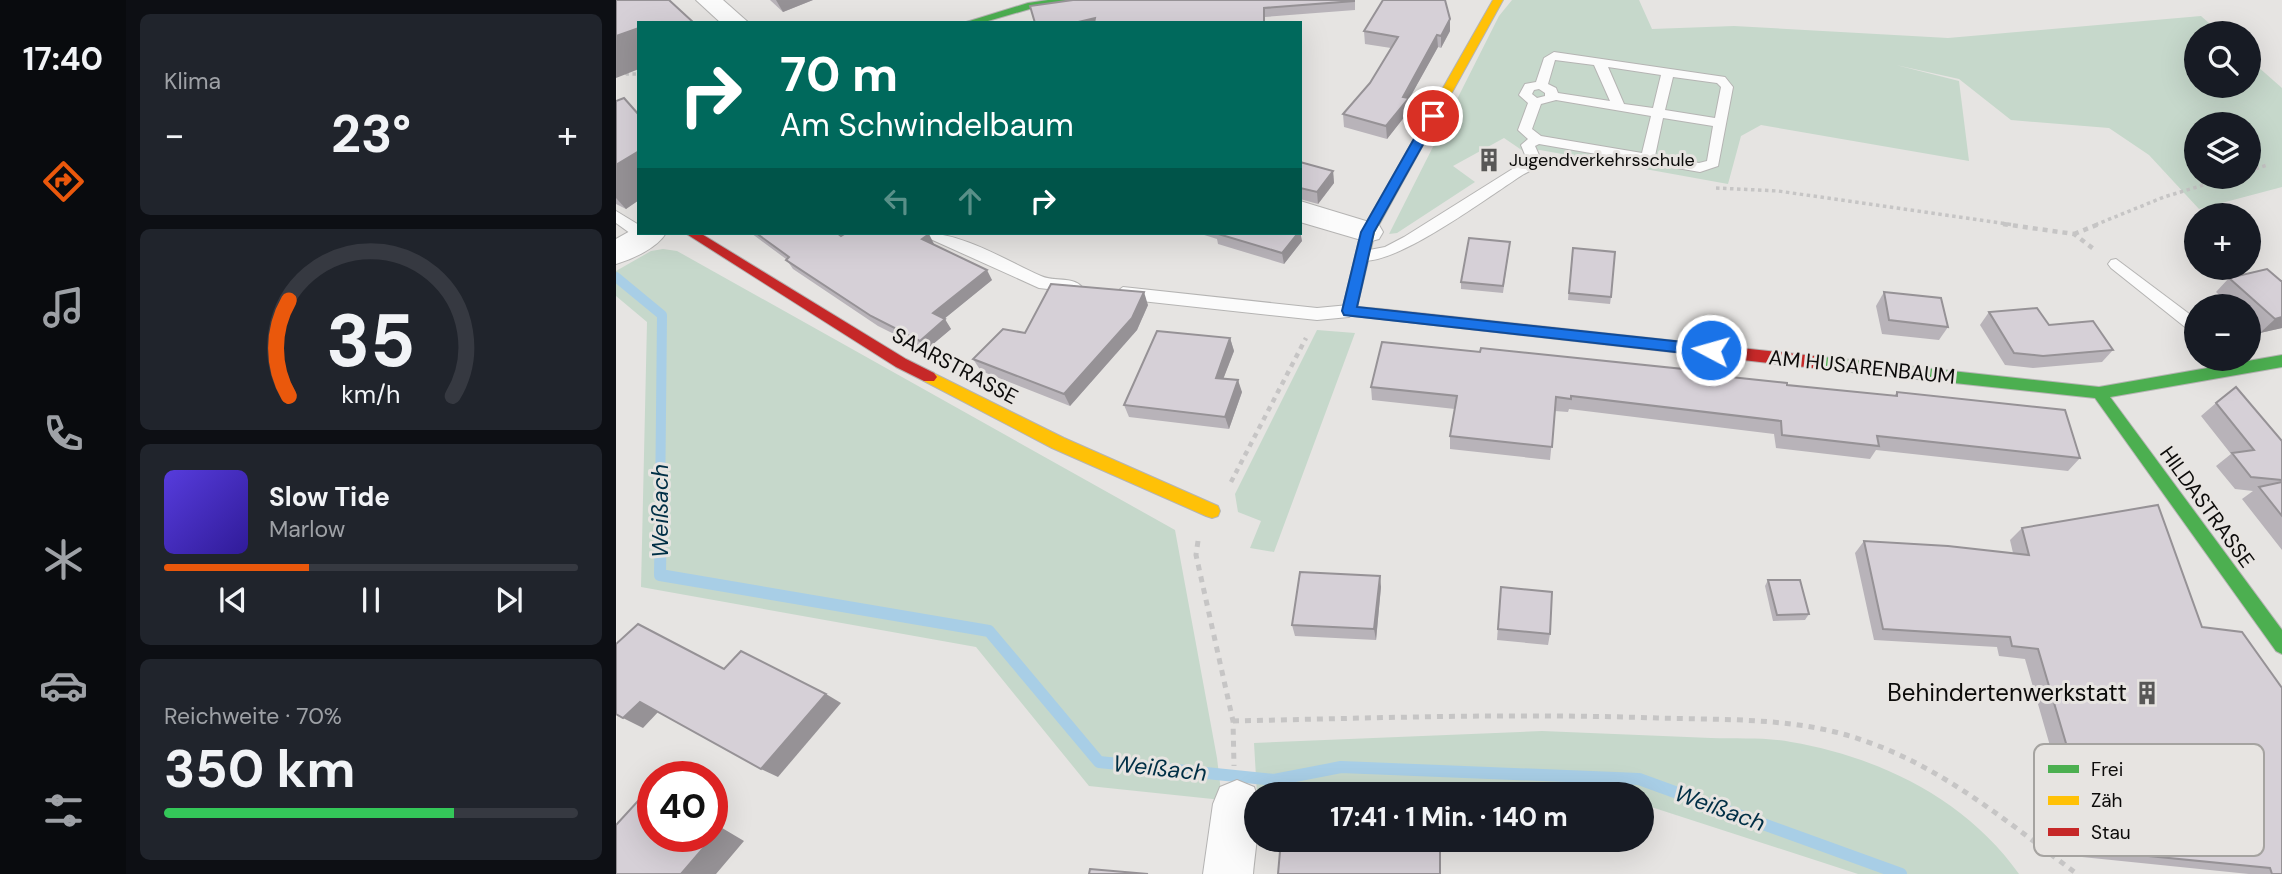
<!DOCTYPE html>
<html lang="de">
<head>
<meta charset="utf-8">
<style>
	body { margin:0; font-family:"DM Sans",sans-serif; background:#20242c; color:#f1f3f6; height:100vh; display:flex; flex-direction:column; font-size:26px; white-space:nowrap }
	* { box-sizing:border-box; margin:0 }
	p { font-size:23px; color:#9ea1a6 }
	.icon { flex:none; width:38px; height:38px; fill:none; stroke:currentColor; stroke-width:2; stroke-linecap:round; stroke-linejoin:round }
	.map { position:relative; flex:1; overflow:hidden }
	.sheet { display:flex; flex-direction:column; gap:14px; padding:14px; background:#0d0f14; width:490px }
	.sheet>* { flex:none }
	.guide { position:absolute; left:21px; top:21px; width:665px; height:214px; border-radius:0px; box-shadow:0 7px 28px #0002; background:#00695c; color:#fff; overflow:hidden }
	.fabs { position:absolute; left:1568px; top:21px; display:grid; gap:14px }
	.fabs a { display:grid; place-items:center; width:77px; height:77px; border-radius:50%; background:#171b24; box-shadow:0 7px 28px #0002; font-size:35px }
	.speed { position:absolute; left:21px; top:761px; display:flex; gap:14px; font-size:35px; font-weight:700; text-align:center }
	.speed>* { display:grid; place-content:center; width:91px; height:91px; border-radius:50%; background:#171b24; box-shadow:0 7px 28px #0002; line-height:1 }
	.speed .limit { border:10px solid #d22; background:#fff; color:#111 }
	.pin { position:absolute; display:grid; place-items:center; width:60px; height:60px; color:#fff; margin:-30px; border:4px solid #fff; border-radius:50%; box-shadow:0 2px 7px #0007 }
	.me { position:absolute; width:77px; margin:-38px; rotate:276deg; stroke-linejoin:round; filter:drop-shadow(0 0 5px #0008) }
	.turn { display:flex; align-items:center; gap:24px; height:147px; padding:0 28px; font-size:32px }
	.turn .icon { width:91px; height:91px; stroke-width:2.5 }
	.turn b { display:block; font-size:49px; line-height:60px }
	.lanes { display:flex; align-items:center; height:66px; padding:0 28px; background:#0003; justify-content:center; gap:35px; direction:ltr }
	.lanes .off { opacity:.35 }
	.big { font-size:52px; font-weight:700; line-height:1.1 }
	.sheet .widget { flex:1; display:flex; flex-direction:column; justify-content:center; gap:10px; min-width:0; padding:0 24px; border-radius:10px; background:#20242c }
	.sheet .dial { align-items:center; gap:0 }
	.dial svg { height:182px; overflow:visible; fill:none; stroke:#363941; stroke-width:7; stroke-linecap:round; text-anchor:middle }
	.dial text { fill:#f1f3f6; stroke:none }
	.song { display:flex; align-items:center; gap:21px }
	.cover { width:84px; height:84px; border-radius:10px; background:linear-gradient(135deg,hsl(250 70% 55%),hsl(250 70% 35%)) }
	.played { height:7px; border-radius:4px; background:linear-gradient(90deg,#ea580c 35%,#363941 35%) }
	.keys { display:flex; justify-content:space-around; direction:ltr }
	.heat { display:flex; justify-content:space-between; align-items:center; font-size:38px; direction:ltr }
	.charge { height:10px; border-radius:5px; background:linear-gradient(90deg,#34c759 70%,#363941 0) }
	.trip { position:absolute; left:628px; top:782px; width:410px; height:70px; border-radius:35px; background:#171b24; box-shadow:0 7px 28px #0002; font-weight:700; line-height:70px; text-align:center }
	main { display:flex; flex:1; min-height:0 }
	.tabs { display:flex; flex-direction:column; width:126px; justify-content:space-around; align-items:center; background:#090b0e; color:#9ea1a6 }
	.tabs .icon { width:49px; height:49px }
	.tabs .selected { color:#ea580c }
	.tabs b { font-size:32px; color:#f1f3f6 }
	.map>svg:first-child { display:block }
	.green { fill:#c6d8cb; fill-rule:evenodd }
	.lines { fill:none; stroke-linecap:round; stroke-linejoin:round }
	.stream-far1 { stroke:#a8cee6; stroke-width:10 }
	.stream { stroke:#a8cee6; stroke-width:12 }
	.lane-casing { stroke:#b5b4b3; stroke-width:2 }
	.street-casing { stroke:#b5b4b3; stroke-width:2 }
	.fast-casing { stroke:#b5b4b3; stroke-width:2 }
	.slow-casing { stroke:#b5b4b3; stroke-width:2 }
	.jam-casing { stroke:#b5b4b3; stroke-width:2 }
	.path-far2 { stroke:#c6c5c5; stroke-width:3.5; stroke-dasharray:3.5 3.5; stroke-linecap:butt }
	.path-far1 { stroke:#c6c5c5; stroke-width:4.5; stroke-dasharray:5 5; stroke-linecap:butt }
	.path { stroke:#c6c5c5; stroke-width:5; stroke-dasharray:6 6; stroke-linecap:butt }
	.lane { fill:#fbfbfb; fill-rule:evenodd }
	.street { fill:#fbfbfb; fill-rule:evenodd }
	.fast { fill:#4caf50; fill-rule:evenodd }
	.slow { fill:#ffc107; fill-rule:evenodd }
	.jam { fill:#c62828; fill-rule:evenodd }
	.wall { fill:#b8b3b9 }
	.shaded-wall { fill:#969296 }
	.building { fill:#d6d0d7; stroke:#969296; stroke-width:2 }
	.route { fill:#1a73e8; stroke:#114b97; stroke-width:2 }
	.labels { text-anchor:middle; stroke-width:6; stroke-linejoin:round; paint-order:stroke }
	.far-poi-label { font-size:18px; fill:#0c0b0a; stroke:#e7e4e1; text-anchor:start }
	.street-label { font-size:21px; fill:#0c0b0a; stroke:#e7e4e1 }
	.water-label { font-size:23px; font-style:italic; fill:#002f46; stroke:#e7e4e1 }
	.near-poi-label { font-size:24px; fill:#0c0b0a; stroke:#e7e4e1; text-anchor:end }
	.key { fill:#e7e4e1; stroke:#a5a3a0; stroke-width:2 }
	.key-label { font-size:19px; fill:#0c0b0a }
</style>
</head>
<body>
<main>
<nav class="tabs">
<b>17:40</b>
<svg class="icon selected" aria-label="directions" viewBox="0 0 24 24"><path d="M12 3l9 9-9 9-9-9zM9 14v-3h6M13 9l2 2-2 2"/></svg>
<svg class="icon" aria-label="music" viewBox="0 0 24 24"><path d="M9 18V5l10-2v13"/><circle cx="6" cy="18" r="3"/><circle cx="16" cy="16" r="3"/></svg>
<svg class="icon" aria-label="phone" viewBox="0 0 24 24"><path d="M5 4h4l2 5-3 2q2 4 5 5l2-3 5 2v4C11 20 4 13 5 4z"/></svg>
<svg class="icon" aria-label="climate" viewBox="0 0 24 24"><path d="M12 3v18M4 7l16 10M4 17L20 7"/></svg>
<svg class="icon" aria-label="car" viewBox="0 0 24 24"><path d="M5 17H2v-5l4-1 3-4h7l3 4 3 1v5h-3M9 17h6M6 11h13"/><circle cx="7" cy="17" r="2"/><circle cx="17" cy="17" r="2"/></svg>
<svg class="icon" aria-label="filters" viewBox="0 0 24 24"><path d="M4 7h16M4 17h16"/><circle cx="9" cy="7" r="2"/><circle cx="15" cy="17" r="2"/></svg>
</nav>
<section class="sheet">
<div class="widget"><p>Klima</p>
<div class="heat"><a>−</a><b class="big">23°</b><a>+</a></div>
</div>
<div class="widget dial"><svg viewBox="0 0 100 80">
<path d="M14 69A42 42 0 1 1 86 69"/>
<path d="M14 69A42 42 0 0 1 14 27" stroke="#ea580c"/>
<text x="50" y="56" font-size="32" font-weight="700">35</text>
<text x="50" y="72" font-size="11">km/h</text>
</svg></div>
<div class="widget">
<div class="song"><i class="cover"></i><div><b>Slow Tide</b><p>Marlow</p></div></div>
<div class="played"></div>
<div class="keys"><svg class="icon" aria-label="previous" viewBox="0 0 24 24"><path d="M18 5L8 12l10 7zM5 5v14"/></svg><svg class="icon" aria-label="pause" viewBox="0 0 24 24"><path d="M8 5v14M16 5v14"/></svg><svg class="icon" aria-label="next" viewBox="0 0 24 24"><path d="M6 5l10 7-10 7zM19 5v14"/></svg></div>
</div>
<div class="widget"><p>Reichweite · 70%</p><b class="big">350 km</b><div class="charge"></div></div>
</section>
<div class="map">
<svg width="1666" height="874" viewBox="0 0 1666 874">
	<rect width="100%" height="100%" fill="#e6e4e2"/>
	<g class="green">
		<path d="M896 0H1023L1036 29 1118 26 1332 38 1585 16 1604 33H1580V86H1633V59L1666 88V187L1583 209 1533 155 1493 128 1395 120 1343 79 1280 65 1343 81 1353 161 1145 125 1125 136 1112 184 924 150 910 153 888 138 837 166 859 182 781 233 773 234 883 16ZM1580 124H1633V177H1580Z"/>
		<path d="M47 249 61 251 559 530 601 758 606 800 473 786 360 647 25 587 31 322 0 296V271L35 251Z"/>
		<path d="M701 330 739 333 658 552 634 548 645 521 622 512 619 494Z"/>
		<path d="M926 731C982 733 1039 736 1095 738 1121 739 1149 737 1175 742 1263 757 1350 799 1403 874H1242L1026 804V794H641L638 743Z"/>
	</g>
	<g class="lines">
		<path class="stream-far1" d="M0 277 46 315 44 511"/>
		<path class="stream" d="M45 509 44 575 373 631 483 762 658 780 725 767 1023 779 1285 874"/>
		<g class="lane-casing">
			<g id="lane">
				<path d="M938 52 1109 77 1117 87 1102 166 1084 172 923 144 919 146 927 164 908 174C876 194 777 269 743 260L741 256 743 252 769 247 788 237 898 168 912 162 905 145 912 139 902 130 912 103 903 95 909 84 920 82 928 58ZM939 60 978 65 994 101 942 93 940 88 932 84ZM992 67 1045 75 1037 108 1008 104ZM1057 77 1101 83 1105 87 1099 118 1049 110ZM923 89 929 93V96L921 98 916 94 918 90ZM940 100 1035 116 1026 153 925 136 916 129 925 104ZM1047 118 1097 126 1091 161 1083 163 1039 156Z"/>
				<path d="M0 211 23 225V233H30L28 236H18L0 223Z"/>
				<path d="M308 233C347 233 389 260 425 276 437 282 457 276 466 287L458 292 423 288 310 237Z"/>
				<path d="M1500 259 1580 319V333L1574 331 1495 268 1492 264 1495 260Z"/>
				<path d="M507 287 701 308 733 305 741 311 733 317 701 320 507 299 499 293Z"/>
			</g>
		</g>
		<g class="street-casing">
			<g id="street">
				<path d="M80 0H107L133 23H105Z"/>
				<path d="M684 201 763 225 767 232 763 239 752 242 684 222Z"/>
				<path d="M23 226V233H50C41 248 17 259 0 264V239Z"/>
				<path d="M621 780 638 787C647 808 639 850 637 874H587L597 804 604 787Z"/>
			</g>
		</g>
		<g class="fast-casing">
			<g id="fast">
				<path d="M432 0H464L459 3 417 8 365 23H347L412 3Z"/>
				<path d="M1666 355V367L1494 397 1666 630V654L1660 651 1479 398 1198 368 1191 362 1198 356 1483 387Z"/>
			</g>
		</g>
		<g class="slow-casing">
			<g id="slow">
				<path d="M877 0H887L759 232 741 307 765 309 772 314 765 319 728 315 726 311 745 232Z"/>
				<path d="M313 371 448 438 602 506 604 511 602 516 596 518 590 516 436 448 308 381 305 377 308 373Z"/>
			</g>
		</g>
		<g class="jam-casing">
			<g id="jam">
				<path d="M69 233H84L290 359 318 373 321 377 318 381H308L280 367Z"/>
				<path d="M765 309 1198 356 1205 362 1198 368 765 319 758 314Z"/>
			</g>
		</g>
		<g class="path-far2">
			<path d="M0 63 11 74H23"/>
			<path d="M1633 171 1651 165"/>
			<path d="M1100 188 1162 191 1399 225"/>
			<path d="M1479 225 1548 197 1614 177"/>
		</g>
		<g class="path-far1">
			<path d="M1387 224 1458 234 1479 250"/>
			<path d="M1458 234 1483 224"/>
			<path d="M615 482 690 338"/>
		</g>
		<g class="path">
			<path d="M582 541 580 555 617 721 618 766"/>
			<path d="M617 721C758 718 900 713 1041 718 1109 720 1181 717 1246 740 1327 767 1394 824 1461 874"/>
		</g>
		<use href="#lane" class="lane"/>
		<use href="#street" class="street"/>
		<use href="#fast" class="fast"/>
		<use href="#slow" class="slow"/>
		<use href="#jam" class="jam"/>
	</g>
	<g class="wall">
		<path d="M154 0H197L167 12Z"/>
		<path d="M739 0V10L649 17V23H419Z"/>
		<path d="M748 31H834L825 48 822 47 793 99V111L771 139 728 127 727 114 754 83 775 48 749 44Z"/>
		<path d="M0 101 23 115V200L10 209 0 204Z"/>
		<path d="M684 162 717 171 718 183 702 204 684 199Z"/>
		<path d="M135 233H221L225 236 318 244 317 245 376 280 328 319 335 329 310 350 262 326 177 269 170 259Z"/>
		<path d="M582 233H684L686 241 668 264 602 244 601 239Z"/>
		<path d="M893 249 887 293 845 289V282Z"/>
		<path d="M956 255 995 297 994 304 952 300Z"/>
		<path d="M1613 278 1666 281V328L1644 333 1633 322V306H1615L1600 292Z"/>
		<path d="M1268 292 1332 327 1323 340 1266 334 1260 306Z"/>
		<path d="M532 305 521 330 454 406 365 371 357 359 409 333Z"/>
		<path d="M1373 312 1433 325 1497 350 1486 362 1417 368 1389 365 1364 325Z"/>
		<path d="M614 338 618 351 607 379 626 392 613 429 513 417 508 405Z"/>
		<path d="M864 352 1096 375 1171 385 1278 396 1281 392 1464 458 1452 471 1260 450 1254 459 1160 448 1158 434 953 409 952 412 939 411 934 460 834 449V436L839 409 756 400 755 387Z"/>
		<path d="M1600 403 1666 441V550L1626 499 1637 491 1619 489 1600 466 1615 454 1585 416Z"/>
		<path d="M1406 528 1666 874H1633L1466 857 1409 659 1383 656 1381 647 1258 640 1239 553 1248 541 1397 553 1394 540Z"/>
		<path d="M1152 580 1193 614 1189 620 1157 621 1149 586Z"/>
		<path d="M765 587 760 640 679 636 676 625Z"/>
		<path d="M885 587 934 634 932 645 881 640Z"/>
	</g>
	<g class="shaded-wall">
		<path d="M160 0H197L167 12Z"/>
		<path d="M479 18 480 23H458Z"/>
		<path d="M834 19V31L825 48V36Z"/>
		<path d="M23 28V69L0 78V36Z"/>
		<path d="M821 35 822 47 793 99V111L771 139 770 126Z"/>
		<path d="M23 151V200L10 209 0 198V165Z"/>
		<path d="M717 171 718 183 702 204 701 192Z"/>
		<path d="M684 229 686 241 668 264 666 253 682 233H684Z"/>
		<path d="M313 234 318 244 311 249 306 239Z"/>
		<path d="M371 270 376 280 323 323 317 313Z"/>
		<path d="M528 292 532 305 521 330 454 406 448 394Z"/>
		<path d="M1666 317V328L1644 333 1659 319Z"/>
		<path d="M329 319 335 329 310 350 304 341Z"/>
		<path d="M614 338 618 351 603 390 600 378Z"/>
		<path d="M622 380 626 392 613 429 609 417Z"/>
		<path d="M764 576 765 587 760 640 758 629Z"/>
		<path d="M210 694 225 703 162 777 145 769Z"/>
		<path d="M24 702 43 711 27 728 7 718Z"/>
		<path d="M96 822 128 841 100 874H65L96 828Z"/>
	</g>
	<g class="building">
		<path d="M0 0H53L78 23H23V28L0 36Z"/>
		<path d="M457 0H738V1L648 8V23H478L479 18 458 23H419L414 6Z"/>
		<path d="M767 0H829L834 19 825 36 821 35 787 97 793 98 770 126 727 114 754 83 782 37 748 31Z"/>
		<path d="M8 98 23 115V151L0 165V101Z"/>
		<path d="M684 162 717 171 701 192 684 188Z"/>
		<path d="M140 233H221L225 236 230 233H310L313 234 306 239 371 270 317 313 329 319 304 341 255 316 170 260 173 257Z"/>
		<path d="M599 233H682L666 253Z"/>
		<path d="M853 238 894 242 887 286 845 282Z"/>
		<path d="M957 248 999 252 995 297 953 293Z"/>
		<path d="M1651 269 1665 281H1666V317L1659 319 1613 278Z"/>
		<path d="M435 284 528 292 516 318 448 394 357 359 387 329 409 333Z"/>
		<path d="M1268 292 1325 298 1332 327 1273 320Z"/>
		<path d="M1421 308 1433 325 1477 321 1497 350 1427 356 1398 353 1373 312Z"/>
		<path d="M541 331 614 338 600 378 622 380 609 417 508 405Z"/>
		<path d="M766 342 864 352 865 348 1096 372V375L1171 383V385L1281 396V392L1449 410 1464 458 1261 436 1263 446 1166 435 1165 421 955 396V399L940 397 936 447 834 436 841 396 755 387Z"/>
		<path d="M1620 387 1666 441V480L1635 477 1616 453 1638 450 1600 403Z"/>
		<path d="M1666 482V516L1643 487Z"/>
		<path d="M1542 505 1586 627 1626 632 1666 688V874H1656L1654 868 1482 851 1422 649 1396 646 1394 637 1267 629 1248 541 1332 546 1413 555 1406 528Z"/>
		<path d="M684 572 764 576 758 629 676 625Z"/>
		<path d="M1152 580H1184L1193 614 1161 615Z"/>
		<path d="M885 587 936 592 934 634 882 629Z"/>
		<path d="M22 624 108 669 125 651 210 694 145 769 24 702 7 718 0 714V644Z"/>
		<path d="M32 790 37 793V836H96V828L102 831 65 874H0V825Z"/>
		<path d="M665 840H824V874H662Z"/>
		<path d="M474 869 532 874H473Z"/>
	</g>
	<path class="route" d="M817 113 823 116 758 232 741 307 1095 345 1102 350 1100 354 1095 356 728 315 726 311 745 232 811 116Z"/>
	<defs>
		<g id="building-bare" transform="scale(1.89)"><path d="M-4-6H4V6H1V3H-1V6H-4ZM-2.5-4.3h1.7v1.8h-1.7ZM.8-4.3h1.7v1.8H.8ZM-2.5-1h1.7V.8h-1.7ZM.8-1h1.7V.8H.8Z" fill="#585756" stroke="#e7e4e1" stroke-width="2.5" paint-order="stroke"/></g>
	</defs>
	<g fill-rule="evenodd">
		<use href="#building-bare" x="873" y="160"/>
		<use href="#building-bare" x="1531" y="693"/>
	</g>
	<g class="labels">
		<g class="far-poi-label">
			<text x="893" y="166">Jugendverkehrsschule</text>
		</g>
		<g class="street-label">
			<text transform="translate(339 366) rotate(28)" y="7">SAARSTRASSE</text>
			<text transform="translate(1246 367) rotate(6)" y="7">AM HUSARENBAUM</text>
			<text transform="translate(1591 507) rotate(54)" y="7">HILDASTRASSE</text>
		</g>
		<g class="water-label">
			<text transform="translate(44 511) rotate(-90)" y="8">Weißach</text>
			<text transform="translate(544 768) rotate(6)" y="8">Weißach</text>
			<text transform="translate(1104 808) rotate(20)" y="8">Weißach</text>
		</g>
		<g class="near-poi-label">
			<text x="1511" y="701">Behindertenwerkstatt</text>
		</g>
	</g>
	<rect x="1418" y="744" width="230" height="112" rx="10" class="key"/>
	<rect x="1432" y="765" width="31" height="8" fill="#4caf50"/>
	<rect x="1432" y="796" width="31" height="9" fill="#ffc107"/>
	<rect x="1432" y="828" width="31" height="8" fill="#c62828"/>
	<g class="key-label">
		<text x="1475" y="776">Frei</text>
		<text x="1475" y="807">Zäh</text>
		<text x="1475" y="839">Stau</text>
	</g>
</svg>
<div class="fabs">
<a><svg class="icon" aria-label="search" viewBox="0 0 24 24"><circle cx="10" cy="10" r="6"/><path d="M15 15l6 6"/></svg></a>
<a><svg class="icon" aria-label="layers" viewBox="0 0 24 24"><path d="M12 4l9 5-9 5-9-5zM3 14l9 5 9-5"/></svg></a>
<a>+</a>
<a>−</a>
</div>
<div class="speed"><div class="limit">40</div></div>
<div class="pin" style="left:817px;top:116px;background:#d93025"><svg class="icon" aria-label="arrive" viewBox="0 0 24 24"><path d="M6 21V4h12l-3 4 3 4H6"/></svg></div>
<svg class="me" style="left:1095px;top:350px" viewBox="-20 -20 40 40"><circle r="17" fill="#1a73e8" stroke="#fff" stroke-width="3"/><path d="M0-11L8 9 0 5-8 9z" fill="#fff"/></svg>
<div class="trip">17:41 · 1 Min. · 140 m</div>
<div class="guide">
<div class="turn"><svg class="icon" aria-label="right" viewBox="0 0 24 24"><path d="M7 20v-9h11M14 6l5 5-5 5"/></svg><div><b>70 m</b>Am Schwindelbaum</div></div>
<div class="lanes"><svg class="icon off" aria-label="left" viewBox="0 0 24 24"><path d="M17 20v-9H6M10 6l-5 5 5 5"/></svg><svg class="icon off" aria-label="ahead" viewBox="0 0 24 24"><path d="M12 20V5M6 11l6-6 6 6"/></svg><svg class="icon" aria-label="right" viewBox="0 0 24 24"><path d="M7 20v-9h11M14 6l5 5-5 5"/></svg></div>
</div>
</div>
</main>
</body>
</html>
